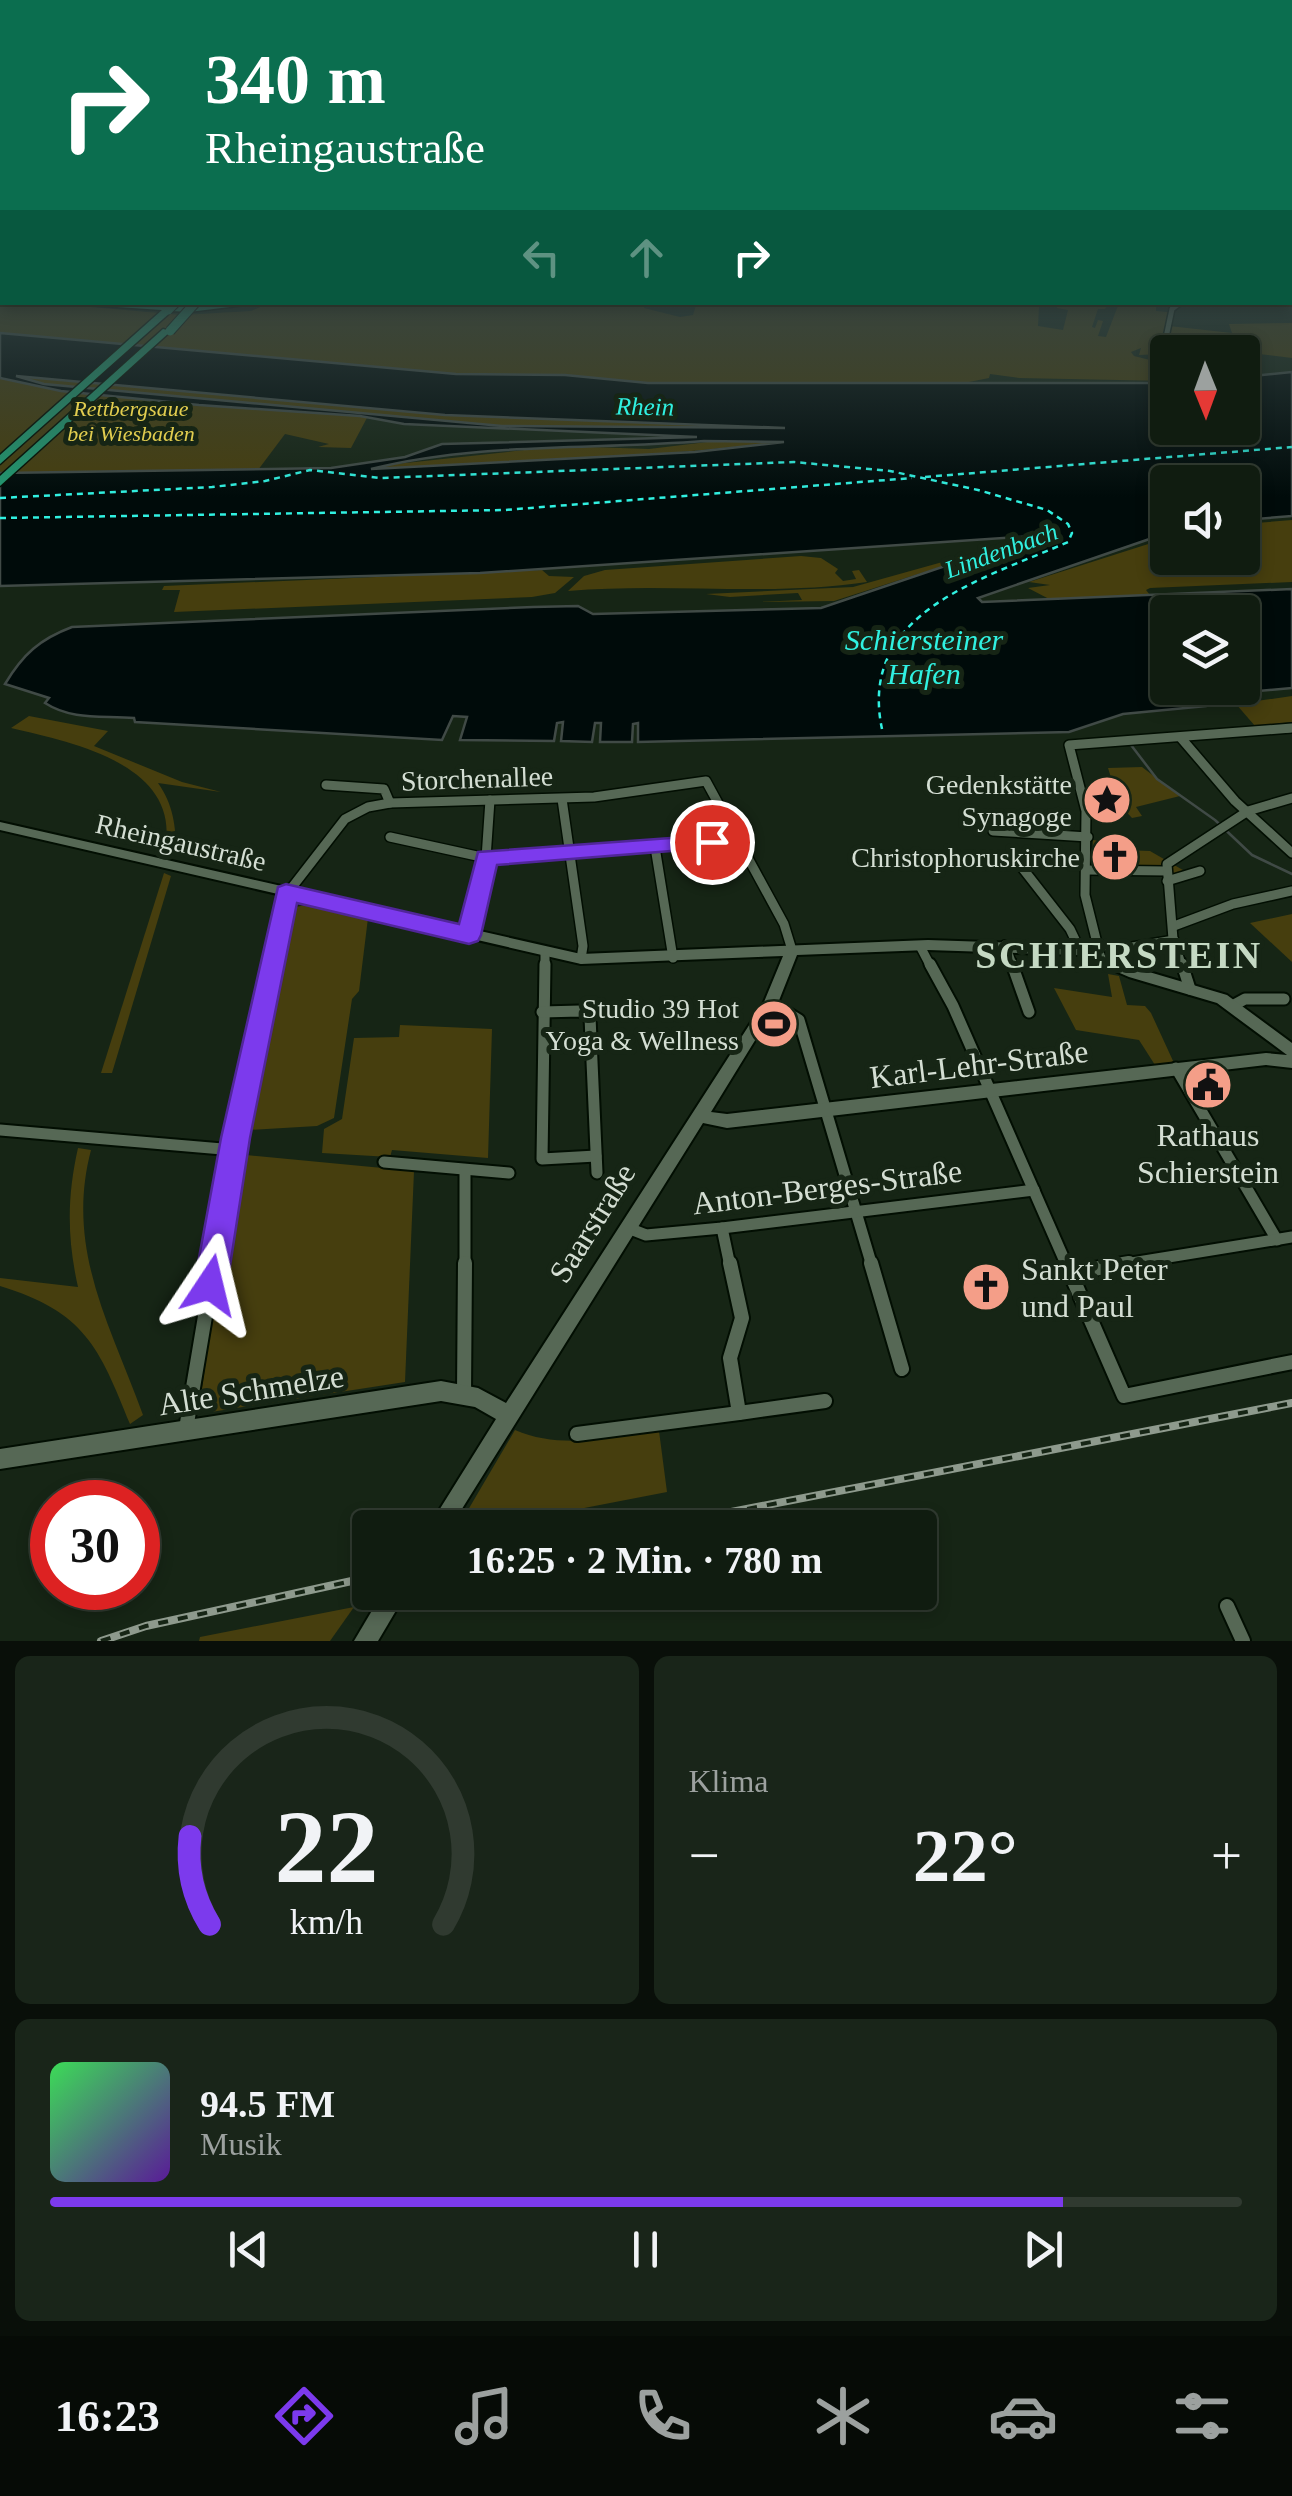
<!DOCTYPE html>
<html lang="de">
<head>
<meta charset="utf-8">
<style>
	body { margin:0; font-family:"Times New Roman",serif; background:#192519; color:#f1f3f6; height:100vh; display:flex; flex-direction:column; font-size:38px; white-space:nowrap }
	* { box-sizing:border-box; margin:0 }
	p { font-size:32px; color:#9ca19f }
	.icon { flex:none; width:55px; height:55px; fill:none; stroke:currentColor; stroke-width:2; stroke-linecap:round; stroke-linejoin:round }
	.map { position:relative; height:1641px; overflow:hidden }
	.drawer { display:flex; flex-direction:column; gap:15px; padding:15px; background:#090f09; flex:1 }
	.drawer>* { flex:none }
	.hud { position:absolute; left:0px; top:0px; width:1292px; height:305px; box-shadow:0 5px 15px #0003,0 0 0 2px #303a30; background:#0b6e4f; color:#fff; overflow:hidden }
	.needle { width:65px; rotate:179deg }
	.tools { position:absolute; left:1150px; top:335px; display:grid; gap:20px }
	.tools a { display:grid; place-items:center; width:110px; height:110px; border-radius:10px; background:#101c10; box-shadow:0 5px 15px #0003,0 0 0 2px #303a30; font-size:50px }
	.speed { position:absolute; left:30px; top:1480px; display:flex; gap:20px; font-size:50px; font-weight:700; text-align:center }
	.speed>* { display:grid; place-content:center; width:130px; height:130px; border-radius:50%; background:#101c10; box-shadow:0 5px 15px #0003,0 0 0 2px #303a30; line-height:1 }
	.speed .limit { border:15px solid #d22; background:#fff; color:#111 }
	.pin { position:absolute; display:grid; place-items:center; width:85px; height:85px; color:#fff; margin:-42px; border:5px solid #fff; border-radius:50%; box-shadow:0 2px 10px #0007 }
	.me { position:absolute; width:110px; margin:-55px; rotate:10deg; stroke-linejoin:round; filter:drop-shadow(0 0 8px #0008) }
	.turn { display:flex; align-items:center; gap:35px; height:210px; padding:0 40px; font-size:45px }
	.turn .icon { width:130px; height:130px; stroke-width:2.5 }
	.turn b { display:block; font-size:70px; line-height:85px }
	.lanes { display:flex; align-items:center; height:95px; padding:0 40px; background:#0003; justify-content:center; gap:50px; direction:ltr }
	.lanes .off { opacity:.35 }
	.big { font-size:75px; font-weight:700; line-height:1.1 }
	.drawer .tile { flex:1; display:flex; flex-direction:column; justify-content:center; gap:15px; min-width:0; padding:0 35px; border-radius:15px; background:#192519 }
	.drawer .dial { align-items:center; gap:0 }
	.dial svg { height:260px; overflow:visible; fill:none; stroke:#303a30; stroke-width:7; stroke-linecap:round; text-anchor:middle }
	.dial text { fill:#f1f3f6; stroke:none }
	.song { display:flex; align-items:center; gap:30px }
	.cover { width:120px; height:120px; border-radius:15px; background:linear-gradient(135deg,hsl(130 70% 55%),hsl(270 70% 35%)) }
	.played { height:10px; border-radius:5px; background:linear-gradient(90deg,#7c3aed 85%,#303a30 85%) }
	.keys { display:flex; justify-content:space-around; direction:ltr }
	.heat { display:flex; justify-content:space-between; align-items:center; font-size:55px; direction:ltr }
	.drawer .tiles { flex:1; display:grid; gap:15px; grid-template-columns:1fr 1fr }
	.tile:last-child { grid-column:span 2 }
	.trip { position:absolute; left:352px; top:1510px; width:585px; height:100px; border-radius:10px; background:#101c10; box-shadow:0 5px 15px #0003,0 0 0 2px #303a30; font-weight:700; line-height:100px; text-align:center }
	.tabs { display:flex; height:160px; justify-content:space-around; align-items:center; background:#060b06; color:#9ca19f }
	.tabs .icon { width:70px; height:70px }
	.tabs .selected { color:#7c3aed }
	.tabs b { font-size:45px; color:#f1f3f6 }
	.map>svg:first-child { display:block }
	.green { fill:#463e0e }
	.water { fill:#000b0a; stroke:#404a46; stroke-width:2.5; fill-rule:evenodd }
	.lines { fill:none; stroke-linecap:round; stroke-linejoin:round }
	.stream { stroke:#404a46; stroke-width:2.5 }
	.ferry { stroke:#30f1e1; stroke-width:2.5; stroke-dasharray:6 5; stroke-linecap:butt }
	.street-far4-casing { stroke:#020e02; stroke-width:8 }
	.street-far3-casing { stroke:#020e02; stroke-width:10 }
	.street-far2-casing { stroke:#020e02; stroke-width:12 }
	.street-far1-casing { stroke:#020e02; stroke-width:15 }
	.street-casing { stroke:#020e02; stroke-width:18 }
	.secondary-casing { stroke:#020e02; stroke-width:4 }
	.highway-casing { stroke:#020e02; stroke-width:3 }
	.street-far4 { stroke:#566855; stroke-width:5 }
	.street-far3 { stroke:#566855; stroke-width:8 }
	.street-far2 { stroke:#566855; stroke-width:9 }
	.street-far1 { stroke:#566855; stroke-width:11 }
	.street { stroke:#566855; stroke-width:14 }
	.secondary { fill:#566855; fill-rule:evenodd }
	.highway { fill:#22976f; fill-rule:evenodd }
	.rail-casing { stroke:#8e9a8d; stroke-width:8 }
	.rail { stroke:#162515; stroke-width:4; stroke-dasharray:10; stroke-linecap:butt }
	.highway-bridge-casing { stroke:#020e02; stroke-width:11; stroke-linecap:butt }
	.highway-bridge { stroke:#22976f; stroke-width:9 }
	.route { fill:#7c3aed; stroke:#51269a; stroke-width:2.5 }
	.labels { text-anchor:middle; stroke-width:10; stroke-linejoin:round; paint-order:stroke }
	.far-park-label { font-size:22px; font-style:italic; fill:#e1cd4f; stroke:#162515 }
	.far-water-label { font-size:25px; font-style:italic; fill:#30f1e1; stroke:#162515 }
	.street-label { font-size:28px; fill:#d4ded3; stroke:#162515 }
	.poi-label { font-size:28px; fill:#d4ded3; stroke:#162515; text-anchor:end }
	.water-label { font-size:30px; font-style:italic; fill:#30f1e1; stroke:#162515 }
	.near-street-label { font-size:32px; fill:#d4ded3; stroke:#162515 }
	.near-poi-label { font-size:32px; fill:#d4ded3; stroke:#162515 }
	.district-label { font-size:38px; font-weight:bold; letter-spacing:2.5px; fill:#c5d9c3; stroke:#162515 }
</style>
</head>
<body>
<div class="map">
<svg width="1292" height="1641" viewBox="0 0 1292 1641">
	<rect width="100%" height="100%" fill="#162515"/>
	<g class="green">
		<path d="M0 299 182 315 251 311 271 302H645L644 308 680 317 693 315 697 302 744 303 743 307H751L755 302H1011L1039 307 1038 326 1063 330 1068 310 1057 308V303H1109L1105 309H1098L1092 327 1095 328 1098 320 1103 321 1098 336 1106 337 1119 303 1156 306V311L1168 312 1169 326 1232 333 1229 324 1292 323V358L1242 352H1173L1179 349 1161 346V354L1139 355 1141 348 1131 352 1134 356 1166 364 1167 381 1019 378 990 374 989 378 969 382 649 383 565 375 456 374 0 333Z"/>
		<path d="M0 368 799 427 757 430 502 426 369 414 351 448 318 447 329 444 285 434 258 470 0 473Z"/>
		<path d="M802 440C695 452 588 460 481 465 442 467 397 474 359 468L562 446 649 449 707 442Z"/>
		<path d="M1292 520V582L1150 588 1146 590 1150 595 1051 600 1028 588 1050 585 1029 582 1167 538 1168 558H1242L1243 524Z"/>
		<path d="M801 556 821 558 838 569 835 573 843 581 856 579 852 571 859 570 867 582C768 597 668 582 568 591L584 576 605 570Z"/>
		<path d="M964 556 968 558 834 601 759 602 802 600 798 593 730 597 706 594 853 587Z"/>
		<path d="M542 570 549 576 574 577 555 593 532 597 174 612 180 590H162L164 586Z"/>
		<path d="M1292 696V722L1255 726 1236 704Z"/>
		<path d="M29 716 108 731 94 746 182 782 221 792 158 783C173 804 176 826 176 851L164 853C185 766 76 743 11 728Z"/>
		<path d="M1142 767 1180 796 1136 807 1142 816 1132 818 1107 791H1124L1122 785 1113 784 1108 768Z"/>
		<path d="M1093 840 1117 843 1121 850 1150 851 1188 873 1176 878 1170 871 1092 866Z"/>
		<path d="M164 873 171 876 112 1073H101Z"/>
		<path d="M305 905 368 918 359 991 352 999 334 1118 317 1126 249 1130 291 915 296 907Z"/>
		<path d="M1292 914V962L1250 923Z"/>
		<path d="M1108 974 1119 976 1127 1005 1145 1006 1151 1013 1174 1063 1155 1065 1139 1040 1076 1030 1054 988 1112 997Z"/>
		<path d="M400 1025 492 1029 488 1158 392 1150 390 1157 322 1153 324 1129 342 1119 354 1038 399 1037Z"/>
		<path d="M78 1148 91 1150C65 1249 110 1324 143 1415L130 1424C99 1347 85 1312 0 1286V1278L78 1287C67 1238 67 1197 78 1148Z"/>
		<path d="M236 1154 414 1171 405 1382 211 1412 200 1402Z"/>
		<path d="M515 1430C561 1450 611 1437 659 1431L667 1492 486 1527H458Z"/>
		<path d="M354 1607 330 1641H199L200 1637Z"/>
	</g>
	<path class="water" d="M0 333 456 374 565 375 648 383H1167L1168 428H1242L1243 377 1292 372V516L1243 520 1242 482H1168L1167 533 978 598 982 602 1292 589V688L1214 695 1206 706 1123 714 1069 732 638 742V723L633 724 632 742H600L601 723H595L592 742 561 741 563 722 557 723 554 741 460 740 467 717 453 716 442 740 135 722 134 718C104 715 73 721 45 703L49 698 5 684C23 654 40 639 72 627L533 607 578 606 593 614 821 608 1034 536 480 573 0 586V473L331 468 405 457 442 444 697 437 404 424 360 416 199 405 61 391 0 378ZM16 376 445 415 785 428 502 426 44 384ZM704 441 784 442 695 452 371 469C478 442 594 450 704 441ZM1168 612H1242V688H1168Z"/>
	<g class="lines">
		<path class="stream" d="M1131 745 1157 779 1215 820 1252 855 1292 874"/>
		<g class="ferry">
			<path d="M925 477 1292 447"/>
			<path d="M0 498 212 487 265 481 310 470 380 478 794 462 890 471 978 490 1047 510 1068 524 1072 533 1068 542C985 579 857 611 882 729"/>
			<path d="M0 518 505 510 912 478"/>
		</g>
		<g class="street-far4-casing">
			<path id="street-far4" d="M1164 347 1172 309 1181 302"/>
		</g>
		<g class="street-far3-casing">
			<path id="street-far3" d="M1284 729 1292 728"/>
		</g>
		<g class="street-far2-casing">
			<g id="street-far2">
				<path d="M1181 738 1235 801 1292 853"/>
				<path d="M326 785 384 789 390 803"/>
				<path d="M562 799 583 946 581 959"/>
				<path d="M993 831 1088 837"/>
				<path d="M390 837 486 858 740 840"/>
				<path d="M655 847 673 958"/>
				<path d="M1020 865 1070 929 1080 950"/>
				<path d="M1087 870 1166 871"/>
				<path d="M1167 881 1200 871"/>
				<path d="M1174 926 1233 904 1292 891"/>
				<path d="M469 935 486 858 490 800"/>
				<path d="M1005 945 1013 967"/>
				<path d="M1098 945 1126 948 1174 940"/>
				<path d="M920 946 931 967"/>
				<path d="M1100 955 1085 895 1086 811 1069 745 1292 728"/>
				<path d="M270 967 283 899 345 819 368 807 390 803 594 797 706 781 784 924 792 950"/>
				<path d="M545 967V952"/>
				<path d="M1182 967 1173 939 1167 864 1248 811 1292 798"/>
			</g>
		</g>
		<g class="street-far1-casing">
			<g id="street-far1">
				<path d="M545 964 542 1159 596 1156"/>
				<path d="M930 964 953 1006 1067 1266"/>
				<path d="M1012 964 1029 1012"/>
				<path d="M1182 964 1190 989"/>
				<path d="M771 1003 799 1020 872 1266"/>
				<path d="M1234 1005 1245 999H1284"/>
				<path d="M542 1012 580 1011 590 1017 597 1173"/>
				<path d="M1176 1068 1277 1240"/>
				<path d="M0 1130 234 1150"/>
				<path d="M384 1162 509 1173"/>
				<path d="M628 1228 646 1235 722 1228 1034 1190"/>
				<path d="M722 1228 730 1266"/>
				<path d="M214 1266 270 964"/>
				<path d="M465 1266V1170"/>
				<path d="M1113 1266 1292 1237"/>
			</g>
		</g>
		<g class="street-casing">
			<g id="street">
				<path d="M871 1263 902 1369"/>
				<path d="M1066 1263 1124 1396 1292 1362"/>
				<path d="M1070 1273 1129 1263"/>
				<path d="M464 1394 465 1263"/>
				<path d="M739 1413 825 1401"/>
				<path d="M186 1429 214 1263"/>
				<path d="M577 1434 739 1413 730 1358 742 1318 730 1263"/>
				<path d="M1227 1606 1243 1641"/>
			</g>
		</g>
		<g class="secondary-casing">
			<g id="secondary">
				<path d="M0 822 581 954 928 940 1080 945 1139 969 1227 995 1292 1043V1068L1266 1065 727 1128 703 1123 450 1528H428L496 1419 475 1407 441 1401 0 1469V1449L441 1381 478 1388 506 1403 764 1002 783 956 581 964 0 830ZM928 950 1078 955 1129 977 1217 1003 1287 1055 1266 1053 727 1114 711 1112 778 1003 797 955Z"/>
				<path d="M383 1592H407L378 1641H354Z"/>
			</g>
		</g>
		<g class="highway-casing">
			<g id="highway">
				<rect x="0" y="280" width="2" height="5"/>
				<path d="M0 295 2 296V300L0 301Z"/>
				<path d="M42 302 189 306 269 302 189 312 172 311 0 464V455L162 310Z"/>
				<path d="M163 329 171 331 0 486V476Z"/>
			</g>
		</g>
		<use href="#street-far4" class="street-far4"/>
		<use href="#street-far3" class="street-far3"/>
		<use href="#street-far2" class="street-far2"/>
		<use href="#street-far1" class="street-far1"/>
		<use href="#street" class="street"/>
		<use href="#secondary" class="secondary"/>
		<use href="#highway" class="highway"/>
		<g class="rail-casing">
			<g id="rail">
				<path d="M649 1528 1292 1403"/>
				<path d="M101 1641 146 1626 370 1577"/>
			</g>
		</g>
		<use href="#rail" class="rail"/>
		<g class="highway-bridge-casing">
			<g id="highway-bridge">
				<path d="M168 310 176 302"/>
				<path d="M170 331 196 302"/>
			</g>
		</g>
		<use href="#highway-bridge" class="highway-bridge"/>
	</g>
	<linearGradient id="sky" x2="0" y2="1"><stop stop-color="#0c140c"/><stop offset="0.54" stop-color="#364646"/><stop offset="1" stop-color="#364646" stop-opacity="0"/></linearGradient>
	<rect width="1292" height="497" fill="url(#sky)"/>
	<path class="route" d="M712 835 724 842 721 847 497 865 481 935 478 941 469 944 297 903 250 1138 227 1285 222 1296 210 1300 199 1296 194 1285 221 1138 278 887 286 884 459 924 478 852Z"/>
	<defs>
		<g id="sight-disc" transform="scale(2.5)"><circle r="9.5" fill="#f49e88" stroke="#162515"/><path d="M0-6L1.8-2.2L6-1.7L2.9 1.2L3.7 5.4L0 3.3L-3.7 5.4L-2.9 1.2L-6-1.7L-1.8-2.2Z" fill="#111"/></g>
		<g id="church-disc" transform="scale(2.5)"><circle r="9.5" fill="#f49e88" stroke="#162515"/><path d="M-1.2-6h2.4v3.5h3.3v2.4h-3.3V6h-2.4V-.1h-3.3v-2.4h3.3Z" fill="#111"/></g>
		<g id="stadium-disc" transform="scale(2.5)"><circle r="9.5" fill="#f49e88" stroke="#162515"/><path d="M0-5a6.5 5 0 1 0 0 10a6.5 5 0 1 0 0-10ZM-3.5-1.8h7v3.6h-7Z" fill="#111"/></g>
		<g id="civic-disc" transform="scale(2.5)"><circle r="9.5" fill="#f49e88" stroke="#162515"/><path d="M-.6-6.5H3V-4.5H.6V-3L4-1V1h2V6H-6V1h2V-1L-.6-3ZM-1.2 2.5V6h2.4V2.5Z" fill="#111"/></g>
	</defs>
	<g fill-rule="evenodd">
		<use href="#sight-disc" x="1107" y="800"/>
		<use href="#church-disc" x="1115" y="857"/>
		<use href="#stadium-disc" x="774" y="1024"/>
		<use href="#civic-disc" x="1208" y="1085"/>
		<use href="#church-disc" x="986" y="1287"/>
	</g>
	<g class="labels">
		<g class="far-park-label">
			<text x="131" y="416">Rettbergsaue<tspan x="131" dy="25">bei Wiesbaden</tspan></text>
		</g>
		<g class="far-water-label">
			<text transform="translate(645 406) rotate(1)" y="9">Rhein</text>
			<text transform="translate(1001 550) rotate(-20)" y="9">Lindenbach</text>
		</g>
		<g class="street-label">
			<text transform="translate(477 778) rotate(-2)" y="10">Storchenallee</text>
			<text transform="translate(181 842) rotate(13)" y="10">Rheingaustraße</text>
		</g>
		<g class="poi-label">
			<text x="1072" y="794">Gedenkstätte<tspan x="1072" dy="32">Synagoge</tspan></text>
			<text x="1080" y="867">Christophoruskirche</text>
			<text x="739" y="1018">Studio 39 Hot<tspan x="739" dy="32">Yoga &amp; Wellness</tspan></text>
		</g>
		<g class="water-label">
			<text x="924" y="650">Schiersteiner<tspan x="924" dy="34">Hafen</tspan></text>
		</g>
		<g class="near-street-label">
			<text transform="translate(979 1064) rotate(-7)" y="11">Karl-Lehr-Straße</text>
			<text transform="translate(827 1187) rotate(-7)" y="11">Anton-Berges-Straße</text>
			<text transform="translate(592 1223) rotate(-58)" y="11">Saarstraße</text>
			<text transform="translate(251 1390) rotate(-9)" y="11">Alte Schmelze</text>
		</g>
		<g class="near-poi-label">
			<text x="1208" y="1146">Rathaus<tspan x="1208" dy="37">Schierstein</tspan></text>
			<text x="1021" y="1280" text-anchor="start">Sankt Peter<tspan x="1021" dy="37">und Paul</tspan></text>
		</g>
		<g class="district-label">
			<text x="1119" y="968">SCHIERSTEIN</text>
		</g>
	</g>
</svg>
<div class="tools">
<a><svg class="needle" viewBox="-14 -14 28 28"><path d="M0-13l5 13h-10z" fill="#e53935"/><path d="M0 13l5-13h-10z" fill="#9ca19f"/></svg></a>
<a><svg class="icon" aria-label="sound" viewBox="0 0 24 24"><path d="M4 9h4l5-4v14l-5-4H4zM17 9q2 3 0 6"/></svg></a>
<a><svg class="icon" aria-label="layers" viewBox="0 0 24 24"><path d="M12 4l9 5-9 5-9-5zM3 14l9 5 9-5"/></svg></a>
</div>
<div class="speed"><div class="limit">30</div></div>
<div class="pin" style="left:712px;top:842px;background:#d93025"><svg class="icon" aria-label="arrive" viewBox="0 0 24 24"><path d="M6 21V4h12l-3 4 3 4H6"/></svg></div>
<svg class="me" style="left:210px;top:1285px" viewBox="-20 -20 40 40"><path d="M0-17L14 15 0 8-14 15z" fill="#7c3aed" stroke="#fff" stroke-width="4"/></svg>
<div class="trip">16:25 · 2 Min. · 780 m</div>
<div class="hud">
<div class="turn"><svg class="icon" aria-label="right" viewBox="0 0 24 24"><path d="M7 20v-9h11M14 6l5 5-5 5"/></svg><div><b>340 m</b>Rheingaustraße</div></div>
<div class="lanes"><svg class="icon off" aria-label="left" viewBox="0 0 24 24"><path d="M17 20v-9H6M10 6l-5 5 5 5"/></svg><svg class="icon off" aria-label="ahead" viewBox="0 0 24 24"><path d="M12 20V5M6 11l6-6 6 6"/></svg><svg class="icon" aria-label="right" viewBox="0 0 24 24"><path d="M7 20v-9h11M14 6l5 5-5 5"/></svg></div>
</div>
</div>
<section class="drawer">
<div class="tiles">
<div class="tile dial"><svg viewBox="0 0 100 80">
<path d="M14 69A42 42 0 1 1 86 69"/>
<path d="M14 69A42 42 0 0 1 8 42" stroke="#7c3aed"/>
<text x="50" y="56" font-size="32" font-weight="700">22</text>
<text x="50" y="72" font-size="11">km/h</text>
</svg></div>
<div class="tile"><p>Klima</p>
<div class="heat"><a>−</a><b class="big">22°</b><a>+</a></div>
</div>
<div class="tile">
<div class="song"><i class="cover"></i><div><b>94.5 FM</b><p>Musik</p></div></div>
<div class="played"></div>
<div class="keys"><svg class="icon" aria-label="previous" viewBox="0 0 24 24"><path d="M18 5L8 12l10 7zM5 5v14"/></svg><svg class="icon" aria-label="pause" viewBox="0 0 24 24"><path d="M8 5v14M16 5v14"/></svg><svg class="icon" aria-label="next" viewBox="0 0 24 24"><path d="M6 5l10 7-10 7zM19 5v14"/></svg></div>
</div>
</div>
</section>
<nav class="tabs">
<b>16:23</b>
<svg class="icon selected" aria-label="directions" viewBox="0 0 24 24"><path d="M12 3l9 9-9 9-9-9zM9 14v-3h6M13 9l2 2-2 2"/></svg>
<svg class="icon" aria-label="music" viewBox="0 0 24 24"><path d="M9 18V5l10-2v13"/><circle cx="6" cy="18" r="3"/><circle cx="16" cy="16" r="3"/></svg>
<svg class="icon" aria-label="phone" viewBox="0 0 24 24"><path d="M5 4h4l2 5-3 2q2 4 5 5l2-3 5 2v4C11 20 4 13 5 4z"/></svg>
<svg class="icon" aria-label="climate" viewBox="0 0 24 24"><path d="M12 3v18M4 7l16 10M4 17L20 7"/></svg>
<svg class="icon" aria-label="car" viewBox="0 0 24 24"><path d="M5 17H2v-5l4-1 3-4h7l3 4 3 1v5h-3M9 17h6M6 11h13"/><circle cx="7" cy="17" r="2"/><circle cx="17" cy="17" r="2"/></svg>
<svg class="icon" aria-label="filters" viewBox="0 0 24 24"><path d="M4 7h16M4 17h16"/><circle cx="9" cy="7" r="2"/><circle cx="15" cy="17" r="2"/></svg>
</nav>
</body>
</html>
